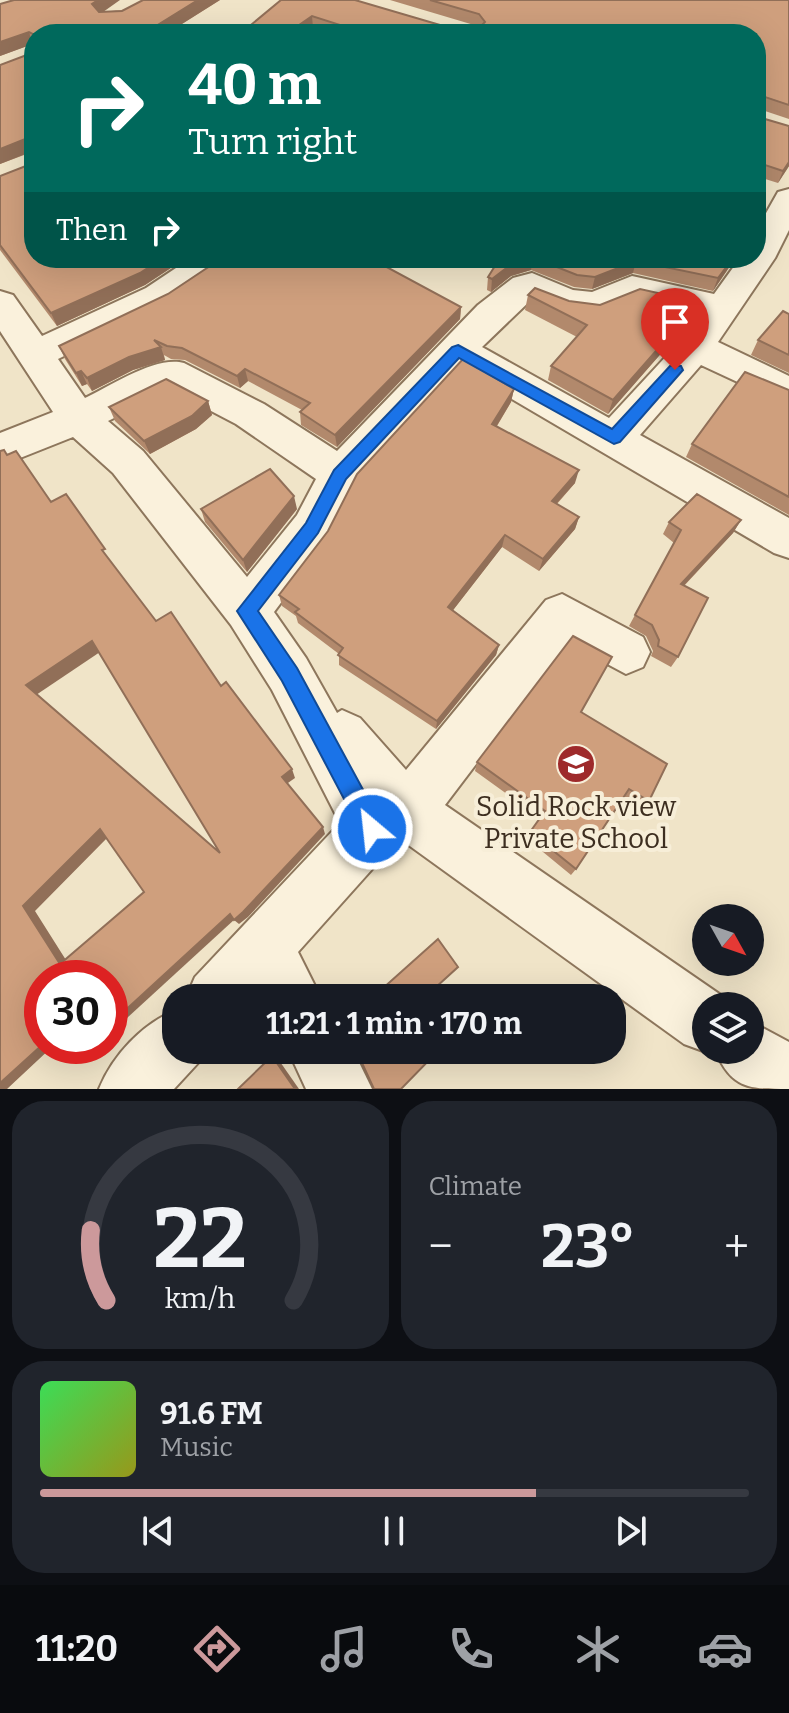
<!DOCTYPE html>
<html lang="en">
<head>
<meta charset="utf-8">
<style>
	body { margin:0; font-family:Bitter,serif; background:#20242c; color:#f1f3f6; height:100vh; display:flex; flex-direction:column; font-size:30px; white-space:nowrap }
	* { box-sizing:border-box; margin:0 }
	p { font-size:26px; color:#9ea1a6 }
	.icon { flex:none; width:44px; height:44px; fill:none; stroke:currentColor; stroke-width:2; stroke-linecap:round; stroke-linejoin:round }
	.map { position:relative; height:1089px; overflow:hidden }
	.panel { display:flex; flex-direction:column; gap:12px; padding:12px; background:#0d0f14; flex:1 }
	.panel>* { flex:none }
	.guide { position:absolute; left:24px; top:24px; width:742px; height:244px; border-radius:32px; box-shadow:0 8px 32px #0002; background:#00695c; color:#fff; overflow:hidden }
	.needle { width:52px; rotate:130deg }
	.controls { position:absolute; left:692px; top:904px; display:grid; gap:16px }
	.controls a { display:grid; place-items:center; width:72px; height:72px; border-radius:50%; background:#171b24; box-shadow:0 8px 32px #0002; font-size:40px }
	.speed { position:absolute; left:24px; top:960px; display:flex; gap:16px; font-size:40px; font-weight:700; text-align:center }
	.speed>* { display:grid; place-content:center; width:104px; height:104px; border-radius:50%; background:#171b24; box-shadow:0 8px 32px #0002; line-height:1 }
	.speed .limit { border:12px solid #d22; background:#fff; color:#111 }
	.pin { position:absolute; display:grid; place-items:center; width:68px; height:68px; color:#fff; margin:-82px -34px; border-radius:50% 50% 50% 0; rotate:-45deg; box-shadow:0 0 8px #0007 }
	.pin .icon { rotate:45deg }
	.me { position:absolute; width:88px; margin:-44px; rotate:332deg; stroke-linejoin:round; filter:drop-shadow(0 0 6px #0008) }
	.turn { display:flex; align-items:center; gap:28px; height:168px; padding:0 32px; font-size:36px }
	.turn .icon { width:104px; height:104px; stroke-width:2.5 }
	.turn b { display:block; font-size:56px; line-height:68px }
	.then { display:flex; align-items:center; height:76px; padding:0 32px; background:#0003; gap:16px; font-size:30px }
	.big { font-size:60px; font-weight:700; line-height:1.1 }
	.panel .widget { flex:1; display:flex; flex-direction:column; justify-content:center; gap:12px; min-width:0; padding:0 28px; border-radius:32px; background:#20242c }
	.panel .dial { align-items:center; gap:0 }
	.dial svg { height:208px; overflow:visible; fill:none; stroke:#363941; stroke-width:7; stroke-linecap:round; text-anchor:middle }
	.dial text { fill:#f1f3f6; stroke:none }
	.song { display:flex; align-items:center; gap:24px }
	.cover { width:96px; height:96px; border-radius:12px; background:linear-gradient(135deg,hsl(130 70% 55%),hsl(60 70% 35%)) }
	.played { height:8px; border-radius:4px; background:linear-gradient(90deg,#cc999b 70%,#363941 70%) }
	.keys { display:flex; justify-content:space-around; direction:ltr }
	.heat { display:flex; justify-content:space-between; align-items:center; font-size:44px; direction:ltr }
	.panel .tiles { flex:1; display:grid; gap:12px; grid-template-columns:1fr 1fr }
	.widget:last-child { grid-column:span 2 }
	.trip { position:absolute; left:162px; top:984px; width:464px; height:80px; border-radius:32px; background:#171b24; box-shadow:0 8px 32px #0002; font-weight:700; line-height:80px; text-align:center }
	.tabs { display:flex; height:128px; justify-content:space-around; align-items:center; background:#090b0e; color:#9ea1a6 }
	.tabs .icon { width:56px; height:56px }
	.tabs .selected { color:#cc999b }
	.tabs b { font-size:36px; color:#f1f3f6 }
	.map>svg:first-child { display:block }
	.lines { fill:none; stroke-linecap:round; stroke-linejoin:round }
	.minor-casing { stroke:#8d765c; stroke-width:4 }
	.minor { fill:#faf1dc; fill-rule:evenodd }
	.wall { fill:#b2896c }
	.shaded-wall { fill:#916f58 }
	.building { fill:#cf9f7d; stroke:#916f58; stroke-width:2; fill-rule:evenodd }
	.route { fill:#1a73e8; stroke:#114b97; stroke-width:2 }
	.labels { text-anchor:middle; stroke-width:8; stroke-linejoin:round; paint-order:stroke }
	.poi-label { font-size:28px; fill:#3d2e20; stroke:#f7eed8 }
</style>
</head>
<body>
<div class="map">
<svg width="789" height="1089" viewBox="0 0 789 1089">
	<rect width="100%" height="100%" fill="#f0e4c8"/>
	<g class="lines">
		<g class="minor-casing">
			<g id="minor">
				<path d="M789 189V230L775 258 718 342 789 376V406L701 365 640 435 789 518V558L774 553 461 369 355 485 327 541 274 612 306 658 337 713 342 710 360 718 406 770 546 600 562 594 643 637 650 652 643 667 626 674 568 643 445 805 728 1000 730 1006H706V1050H712L706 1052 684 1044 396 836 391 848 298 952 321 998H186L195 977 340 823 272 690 231 625 113 473 73 437 0 466V433L53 412 0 331V291L13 295 42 336 146 288 191 258H232L227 266 170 304 58 359 85 398C112 385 157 355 184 363L264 404 337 451 478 305 513 278 532 273 573 290 592 292 632 276 714 294 740 258H756V231L778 192ZM532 299 567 313 596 316 635 300 699 315 683 338 609 418 482 347ZM171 390 236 424 316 479 297 515 247 577 143 451 108 421Z"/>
				<path d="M176 1010V1050H203L198 1063 174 1089H99C113 1055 142 1024 176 1010Z"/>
				<path d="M750 1021 789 1042V1089C748 1089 732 1089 715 1050H750Z"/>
				<path d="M288 1050H353L372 1089H306Z"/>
			</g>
		</g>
		<use href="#minor" class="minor"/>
	</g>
	<g class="wall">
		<path d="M220 0 166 34H34V258H186L145 285 57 326 0 250V176L31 164 32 152 0 164V65L32 53V44L0 56V4L102 12Z"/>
		<path d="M281 0 440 25H474L390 0H789V119L759 109 758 117 789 126V166L778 183 756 176V34H330L313 28Z"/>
		<path d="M500 258H733L730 266 713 291 633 273 592 289 574 287 531 270 511 276 491 292 487 290 488 277Z"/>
		<path d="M168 294 461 307 460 319 337 447 301 425 300 412 302 410 248 381 240 388 185 360 171 359 164 355 165 360 133 370 92 391 87 384 82 386 65 359 59 346Z"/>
		<path d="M528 295 569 301 693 317 608 414 548 380 551 366 577 337 525 310Z"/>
		<path d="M789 314V373L751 355 758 340Z"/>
		<path d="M514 389 511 402 497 426 575 483 557 504 579 517 575 529 539 571 502 547 453 610 499 645 496 655 436 729 339 665V654L298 623 296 616 282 606 279 595Z"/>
		<path d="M789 390V515L686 457 692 444Z"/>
		<path d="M208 401 212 415 196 429 150 454 115 421 109 407Z"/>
		<path d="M201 509H297L247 572 205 522Z"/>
		<path d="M741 520 733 533 684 586 678 657 671 667 651 656 653 651 646 636 629 626 674 543 663 534 669 522Z"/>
		<path d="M581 713 649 801 642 809 624 798 576 869 571 875 526 838 540 818 475 771 477 762Z"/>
	</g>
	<g class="shaded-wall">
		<path d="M98 0H120L96 17 92 4Z"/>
		<path d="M198 0H220L166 34H143Z"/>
		<path d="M312 16 313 28 305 34H286Z"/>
		<path d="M29 32 33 44 0 56V42Z"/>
		<path d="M28 138 33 151 0 164V149Z"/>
		<path d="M789 162V166L778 183 783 171Z"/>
		<path d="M163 258H186L145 285 57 326 51 313Z"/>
		<path d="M533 258 531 270 511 276 491 292 492 279 513 263Z"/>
		<path d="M733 258H734L730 266 713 291 718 278Z"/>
		<path d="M636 261 633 273 592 289 595 277Z"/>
		<path d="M699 302 693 317 608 414 613 400Z"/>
		<path d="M461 307 460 319 337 447 335 435Z"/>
		<path d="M161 347 165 360 133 370 92 391 87 378 129 357Z"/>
		<path d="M245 369 248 381 240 388 237 376Z"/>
		<path d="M81 371 87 384 82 386 76 373Z"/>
		<path d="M514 389 511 402 490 437 492 424Z"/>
		<path d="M208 401 212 415 196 429 150 454 144 441Z"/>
		<path d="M579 470 575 483 548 513 552 501Z"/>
		<path d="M294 496 297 509 247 572 243 560Z"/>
		<path d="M579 517 575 529 539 571 543 559Z"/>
		<path d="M741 520 733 533 674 596 681 584Z"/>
		<path d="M505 535 502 547 447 618 448 607Z"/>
		<path d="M92 641 100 652 36 695 26 685Z"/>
		<path d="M499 645 496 655 436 729 437 721Z"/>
		<path d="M292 769 295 778 285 785 282 777Z"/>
		<path d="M323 827 325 834 248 917 239 924 234 920Z"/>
		<path d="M100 829 109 836 35 911 71 968 60 964 23 906Z"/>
		<path d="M230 914 235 919 127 1018 118 1017Z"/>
		<path d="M42 1045V1046H53L7 1089H0V1083Z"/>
		<path d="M272 1056H276L299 1089H295Z"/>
	</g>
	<g class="building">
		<path d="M14 0H98L92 4 99 12 122 11 143 0H198L143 34H34V258H163L140 273 51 313 0 245V176L31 164 32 141 28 138 0 149V65L32 53 33 34 29 32 0 42V4Z"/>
		<path d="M281 0H355L440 25H482L485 22 479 14 430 0H789V105L759 95 758 117 789 126V162L783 171 756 162V34H368L312 16 286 34H240Z"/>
		<path d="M222 258H370L461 307 335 435 300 412 310 403 245 369 237 376 182 348 167 346 154 340 161 347 129 357 87 378 81 371 76 373 59 346 168 294Z"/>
		<path d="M500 258H532L513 263 492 279 488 277Z"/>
		<path d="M534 258H733L718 278 636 261 595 277 577 275Z"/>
		<path d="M535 288 569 301 600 305 640 289 699 302 613 400 551 366 587 325 528 295Z"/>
		<path d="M783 311 789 314V355L758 340Z"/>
		<path d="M463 359 514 389 492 424 579 470 552 501 579 517 543 559 505 535 448 607 499 645 437 721 338 655 343 648 295 612 299 609 279 595 328 531 357 474Z"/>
		<path d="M745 372 789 390V497L692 444Z"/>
		<path d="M166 379 208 401 192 416 144 441 109 407Z"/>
		<path d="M4 450 7 455 16 451 51 502 66 494 105 549 102 550 156 621 171 612 221 686 226 682 292 769 282 777 323 827 243 912 234 920 230 914 118 1017 110 1005V978H42V1045L0 1083V451ZM92 641 220 853 26 685ZM100 829 144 892 60 964 23 906Z"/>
		<path d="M270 469 294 496 243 560 201 509Z"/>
		<path d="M697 494 741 520 681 584 708 598 678 657 658 646 659 640 652 625 635 615 681 530 669 522Z"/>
		<path d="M573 636 612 657 581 712 667 764 649 801 629 789 576 869 530 832 545 811 477 762Z"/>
		<path d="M438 939 458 967 424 998H372Z"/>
		<path d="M356 1050H439L401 1089H374Z"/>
		<path d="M272 1056 295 1089H238Z"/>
	</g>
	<path class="route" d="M458 345 612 429 670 366H681L683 370 620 442 614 444 459 358 346 479 318 533 258 611 297 668 380 821 383 829 380 837 372 840 364 837 282 681 237 611 306 523 334 470 452 347Z"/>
	<defs>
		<g id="school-disc" transform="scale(2)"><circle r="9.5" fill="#9e2a2b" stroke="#f7eed8"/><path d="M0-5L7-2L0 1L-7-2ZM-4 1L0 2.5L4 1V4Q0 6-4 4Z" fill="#fff"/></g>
	</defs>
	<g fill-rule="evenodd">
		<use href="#school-disc" x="576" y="764"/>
	</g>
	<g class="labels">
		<g class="poi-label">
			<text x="576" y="816">Solid Rock view<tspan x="576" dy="32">Private School</tspan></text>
		</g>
	</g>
</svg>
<div class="controls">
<a><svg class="needle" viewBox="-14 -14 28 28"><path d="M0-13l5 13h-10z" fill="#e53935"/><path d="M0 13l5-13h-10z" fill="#9ea1a6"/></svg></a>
<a><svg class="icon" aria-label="layers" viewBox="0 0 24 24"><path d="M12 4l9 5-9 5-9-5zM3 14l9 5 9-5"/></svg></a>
</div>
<div class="speed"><div class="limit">30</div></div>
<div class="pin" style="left:675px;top:370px;background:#d93025"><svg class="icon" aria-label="arrive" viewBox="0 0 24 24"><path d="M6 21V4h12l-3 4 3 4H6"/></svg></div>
<svg class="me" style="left:372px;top:829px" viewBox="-20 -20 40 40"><circle r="17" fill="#1a73e8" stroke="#fff" stroke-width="3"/><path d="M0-11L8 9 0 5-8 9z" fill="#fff"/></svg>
<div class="trip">11:21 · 1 min · 170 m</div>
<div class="guide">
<div class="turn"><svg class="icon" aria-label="right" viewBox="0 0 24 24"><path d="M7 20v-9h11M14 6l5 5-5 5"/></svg><div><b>40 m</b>Turn right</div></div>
<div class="then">Then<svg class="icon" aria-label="right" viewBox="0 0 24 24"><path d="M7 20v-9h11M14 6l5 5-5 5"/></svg></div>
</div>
</div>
<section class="panel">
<div class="tiles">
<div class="widget dial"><svg viewBox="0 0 100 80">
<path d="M14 69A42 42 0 1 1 86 69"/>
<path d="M14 69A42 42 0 0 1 8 42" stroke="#cc999b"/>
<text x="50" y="56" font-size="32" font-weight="700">22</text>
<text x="50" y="72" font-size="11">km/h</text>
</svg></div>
<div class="widget"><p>Climate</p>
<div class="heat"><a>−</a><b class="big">23°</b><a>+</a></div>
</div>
<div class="widget">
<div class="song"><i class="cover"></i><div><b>91.6 FM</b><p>Music</p></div></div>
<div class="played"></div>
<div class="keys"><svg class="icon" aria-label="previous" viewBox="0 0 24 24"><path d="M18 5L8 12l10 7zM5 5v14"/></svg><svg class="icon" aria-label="pause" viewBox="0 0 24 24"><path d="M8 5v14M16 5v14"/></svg><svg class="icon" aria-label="next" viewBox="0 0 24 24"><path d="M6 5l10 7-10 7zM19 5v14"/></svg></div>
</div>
</div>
</section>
<nav class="tabs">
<b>11:20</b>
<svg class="icon selected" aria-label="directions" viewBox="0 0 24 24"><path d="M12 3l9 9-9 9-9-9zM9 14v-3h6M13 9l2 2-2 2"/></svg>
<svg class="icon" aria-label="music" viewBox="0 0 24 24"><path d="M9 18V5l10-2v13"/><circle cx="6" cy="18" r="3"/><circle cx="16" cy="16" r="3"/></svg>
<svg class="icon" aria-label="phone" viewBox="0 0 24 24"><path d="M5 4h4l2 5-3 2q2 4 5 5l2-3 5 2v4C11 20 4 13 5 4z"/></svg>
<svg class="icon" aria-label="climate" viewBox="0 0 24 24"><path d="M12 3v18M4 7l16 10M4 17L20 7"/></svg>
<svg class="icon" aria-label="car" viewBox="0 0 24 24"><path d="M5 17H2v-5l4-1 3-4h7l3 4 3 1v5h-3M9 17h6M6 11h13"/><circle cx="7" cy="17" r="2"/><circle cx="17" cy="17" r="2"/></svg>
</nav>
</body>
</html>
